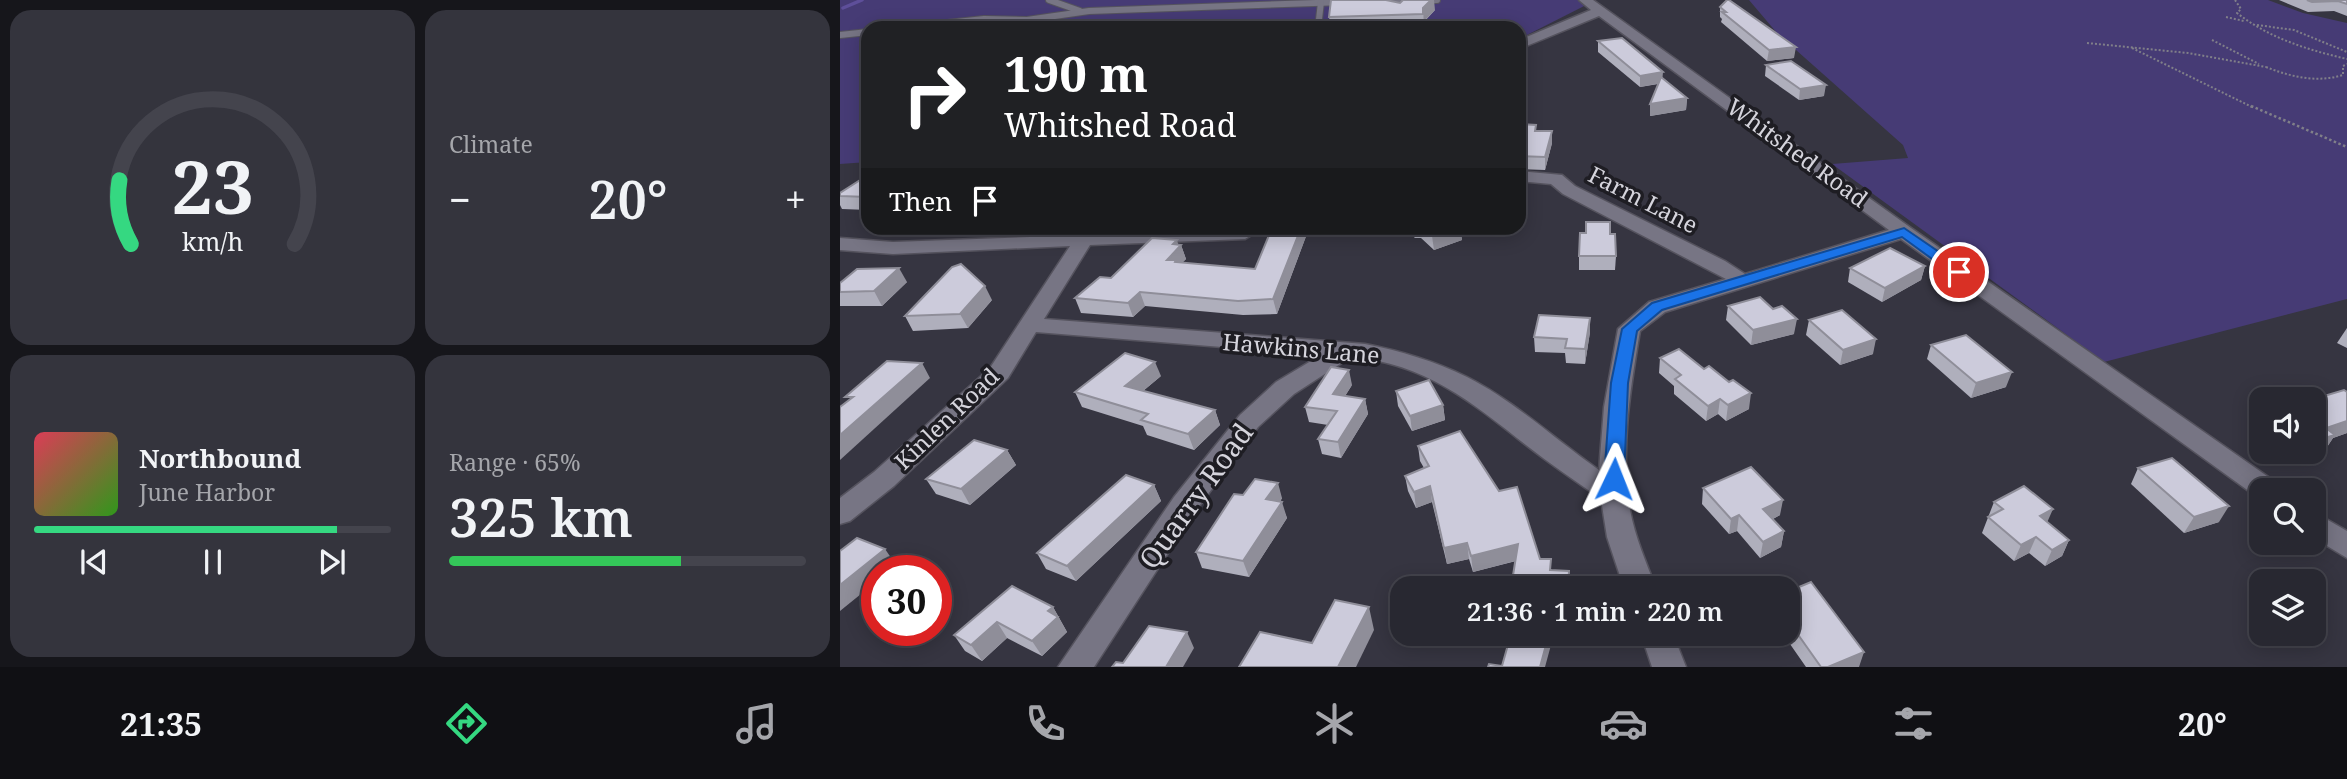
<!DOCTYPE html>
<html lang="en">
<head>
<meta charset="utf-8">
<style>
	body { margin:0; font-family:"Noto Serif",serif; background:#34343d; color:#f1f3f6; height:100vh; display:flex; flex-direction:column; font-size:26px; white-space:nowrap }
	* { box-sizing:border-box; margin:0 }
	p { font-size:23px; color:#a5a6ab }
	.icon { flex:none; width:38px; height:38px; fill:none; stroke:currentColor; stroke-width:2; stroke-linecap:round; stroke-linejoin:round }
	.map { position:relative; flex:1; overflow:hidden }
	.sheet { display:flex; flex-direction:column; gap:10px; padding:10px; background:#16161b; width:840px }
	.sheet>* { flex:none }
	.banner { position:absolute; left:21px; top:21px; width:665px; height:214px; border-radius:21px; box-shadow:0 4px 18px #0003,0 0 0 2px #44444d; background:#202124; color:#fff; overflow:hidden }
	.fabs { position:absolute; left:1409px; top:387px; display:grid; gap:14px }
	.fabs a { display:grid; place-items:center; width:77px; height:77px; border-radius:14px; background:#282831; box-shadow:0 4px 18px #0003,0 0 0 2px #44444d; font-size:35px }
	.speed { position:absolute; left:21px; top:555px; display:flex; gap:14px; font-size:35px; font-weight:700; text-align:center }
	.speed>* { display:grid; place-content:center; width:91px; height:91px; border-radius:50%; background:#282831; box-shadow:0 4px 18px #0003,0 0 0 2px #44444d; line-height:1 }
	.speed .limit { border:10px solid #d22; background:#fff; color:#111 }
	.pin { position:absolute; display:grid; place-items:center; width:60px; height:60px; color:#fff; margin:-30px; border:4px solid #fff; border-radius:50%; box-shadow:0 2px 7px #0007 }
	.me { position:absolute; width:77px; margin:-38px; rotate:2deg; stroke-linejoin:round; filter:drop-shadow(0 0 5px #0008) }
	.turn { display:flex; align-items:center; gap:24px; height:147px; padding:0 28px; font-size:32px }
	.turn .icon { width:91px; height:91px; stroke-width:2.5 }
	.turn b { display:block; font-size:49px; line-height:60px }
	.then { display:flex; align-items:center; height:66px; padding:0 28px; background:#0003; gap:14px; font-size:26px }
	.big { font-size:52px; font-weight:600; line-height:1.1 }
	.sheet .tile { flex:1; display:flex; flex-direction:column; justify-content:center; gap:10px; min-width:0; padding:0 24px; border-radius:21px; background:#34343d }
	.sheet .dial { align-items:center; gap:0 }
	.dial svg { height:182px; overflow:visible; fill:none; stroke:#44444d; stroke-width:7; stroke-linecap:round; text-anchor:middle }
	.dial text { fill:#f1f3f6; stroke:none }
	.song { display:flex; align-items:center; gap:21px }
	.cover { width:84px; height:84px; border-radius:10px; background:linear-gradient(135deg,hsl(350 70% 55%),hsl(110 70% 35%)) }
	.played { height:7px; border-radius:4px; background:linear-gradient(90deg,#35d881 85%,#44444d 85%) }
	.keys { display:flex; justify-content:space-around; direction:ltr }
	.heat { display:flex; justify-content:space-between; align-items:center; font-size:38px; direction:ltr }
	.charge { height:10px; border-radius:5px; background:linear-gradient(90deg,#34c759 65%,#44444d 0) }
	.sheet .tiles { flex:1; display:grid; gap:10px; grid-template-columns:repeat(2,1fr) }
	.trip { position:absolute; left:550px; top:576px; width:410px; height:70px; border-radius:21px; background:#282831; box-shadow:0 4px 18px #0003,0 0 0 2px #44444d; font-weight:600; line-height:70px; text-align:center }
	.tabs { display:flex; height:112px; justify-content:space-around; align-items:center; background:#101014; color:#a5a6ab }
	.tabs .icon { width:49px; height:49px }
	.tabs .active { color:#35d881 }
	.tabs b { font-size:32px; color:#f1f3f6 }
	main { display:flex; flex:1; min-height:0 }
	.map>svg:first-child { display:block }
	.green { fill:#463b75 }
	.lines { fill:none; stroke-linecap:round; stroke-linejoin:round }
	.stream { stroke:#5e4f9a; stroke-width:3.5 }
	.lane-casing { stroke:#55535e; stroke-width:8 }
	.street-casing { stroke:#55535e; stroke-width:3 }
	.path-far1 { stroke:#807f89; stroke-width:2; stroke-dasharray:2 2; stroke-linecap:butt }
	.path { stroke:#807f89; stroke-width:2.5; stroke-dasharray:2.5 2.5; stroke-linecap:butt }
	.lane { stroke:#777584; stroke-width:6 }
	.street { fill:#777584; fill-rule:evenodd }
	.wall { fill:#afafbc }
	.shaded-wall { fill:#8f8e99 }
	.building { fill:#cccbdb; stroke:#8f8e99; stroke-width:2 }
	.route { fill:#1a73e8; stroke:#114b97; stroke-width:2 }
	.labels { text-anchor:middle; stroke-width:7; stroke-linejoin:round; paint-order:stroke }
	.street-label { font-size:23px; fill:#d5d4dc; stroke:#1e1d23 }
	.near-street-label { font-size:28px; fill:#d5d4dc; stroke:#1e1d23 }
</style>
</head>
<body>
<main>
<section class="sheet">
<div class="tiles">
<div class="tile dial"><svg viewBox="0 0 100 80">
<path d="M14 69A42 42 0 1 1 86 69"/>
<path d="M14 69A42 42 0 0 1 9 41" stroke="#35d881"/>
<text x="50" y="56" font-size="32" font-weight="700">23</text>
<text x="50" y="72" font-size="11">km/h</text>
</svg></div>
<div class="tile"><p>Climate</p>
<div class="heat"><a>−</a><b class="big">20°</b><a>+</a></div>
</div>
<div class="tile">
<div class="song"><i class="cover"></i><div><b>Northbound</b><p>June Harbor</p></div></div>
<div class="played"></div>
<div class="keys"><svg class="icon" aria-label="previous" viewBox="0 0 24 24"><path d="M18 5L8 12l10 7zM5 5v14"/></svg><svg class="icon" aria-label="pause" viewBox="0 0 24 24"><path d="M8 5v14M16 5v14"/></svg><svg class="icon" aria-label="next" viewBox="0 0 24 24"><path d="M6 5l10 7-10 7zM19 5v14"/></svg></div>
</div>
<div class="tile"><p>Range · 65%</p><b class="big">325 km</b><div class="charge"></div></div>
</div>
</section>
<div class="map">
<svg width="1507" height="667" viewBox="0 0 1507 667">
	<rect width="100%" height="100%" fill="#363541"/>
	<g class="green">
		<path d="M0 0H756L679 39V28H28V162L0 164Z"/>
		<path d="M909 0H1428L1463 13 1507 23V299L1264 362 992 164 1068 158 1063 145 937 33Z"/>
	</g>
	<g class="lines">
		<path class="stream" d="M3 8 22 0"/>
		<g class="lane-casing">
			<g id="lane">
				<path d="M209 0 240 11"/>
				<path d="M541 2 597 0"/>
				<path d="M61 28 144 19 187 20 249 11 504 2"/>
				<path d="M478 28 481 2"/>
				<path d="M0 35 28 32"/>
			</g>
		</g>
		<g class="street-casing">
			<g id="street">
				<path d="M739 0H753L1071 228 1437 483 1441 490H1421V498L1417 497 1061 239 825 312 800 331C790 390 780 451 790 510 795 537 806 562 816 588H784L767 537 761 499C736 481 710 464 686 445 631 402 585 363 511 357L454 394 418 427 354 513 254 667H218L334 497 400 415 436 382 481 355 196 332 168 378 54 486 10 521 0 524V498L34 472 150 368 230 246 53 254 0 250V238L53 242 412 229 415 233 405 239 250 245 204 319 525 344C561 351 594 361 627 377 673 400 716 440 759 470L764 407 778 329 809 302 886 279 723 194 711 184 679 181V171L722 175 735 186 885 261 905 274 1049 230 759 16 679 49V40L751 10Z"/>
				<path d="M1474 512 1507 531V558L1474 538Z"/>
				<path d="M801 634H833L846 667H812Z"/>
			</g>
		</g>
		<g class="path-far1">
			<path d="M1395 0 1401 9 1397 13C1429 38 1468 50 1507 59"/>
			<path d="M1386 17 1404 21"/>
			<path d="M1417 25 1454 30 1507 52"/>
			<path d="M1372 40 1419 64"/>
			<path d="M1247 43 1348 53 1426 67"/>
			<path d="M1292 48 1414 108"/>
			<path d="M1426 67C1451 77 1477 83 1503 75V66L1507 64"/>
		</g>
		<path class="path" d="M1411 106 1507 147"/>
		<use href="#lane" class="lane"/>
		<use href="#street" class="street"/>
	</g>
	<g class="wall">
		<path d="M1439 0H1507V16L1494 11 1468 12Z"/>
		<path d="M880 7 954 58 927 61 881 22 882 19 880 17Z"/>
		<path d="M595 10 584 22 599 23 600 28H566L567 27 491 28 489 17Z"/>
		<path d="M758 41 823 78 847 98 846 110 810 116 818 84 800 87 758 52Z"/>
		<path d="M926 65 984 96 959 100 925 76Z"/>
		<path d="M679 124 697 131 712 143 705 170 679 169Z"/>
		<path d="M28 175V210L2 209 0 205V193Z"/>
		<path d="M432 228H468V231L437 314 403 315 305 306 293 317 241 313 235 298 271 278 339 245H341L346 259 342 263 415 269Z"/>
		<path d="M564 228H620L622 240 594 250 581 238H575Z"/>
		<path d="M746 233 770 234 776 256 775 270H739V256Z"/>
		<path d="M1085 266 1081 280 1042 302 1008 282 1010 268Z"/>
		<path d="M67 282 42 306H0V283Z"/>
		<path d="M152 300 128 328 73 331 65 316Z"/>
		<path d="M888 306 954 334 911 345 886 320Z"/>
		<path d="M969 320 1033 354 1000 365 966 335Z"/>
		<path d="M1507 328V348L1497 343Z"/>
		<path d="M750 332 745 364 726 363 725 353 695 352 694 337Z"/>
		<path d="M1091 345 1166 387 1131 398 1087 359Z"/>
		<path d="M820 358 909 409 886 421 878 414 866 421 834 394V386L819 373Z"/>
		<path d="M321 376 303 391 375 410 380 425 354 450 307 435 303 426 242 407 235 392Z"/>
		<path d="M512 385 505 396 525 399 528 414 501 458 482 454 478 439 488 425 469 422 465 407Z"/>
		<path d="M556 391 603 405 605 420 572 431 558 406Z"/>
		<path d="M1507 392V433L1493 438 1485 450 1457 458 1448 452H1474Z"/>
		<path d="M578 446 712 570 729 571 730 588H671L676 561 633 572 629 559 607 564 592 502 576 508 568 491 565 476 584 468 580 461Z"/>
		<path d="M167 450 176 465 130 505 96 494 86 479Z"/>
		<path d="M1298 468 1379 522 1344 533 1291 484Z"/>
		<path d="M314 485 321 501 236 581 206 569 197 553Z"/>
		<path d="M863 488 940 515 933 519 944 531 941 547 920 558 897 531 889 534 862 504Z"/>
		<path d="M403 495 442 498 440 502 447 518 409 577 362 568 356 552Z"/>
		<path d="M1154 502 1207 522 1229 540 1222 556 1205 566 1189 553 1174 561 1142 533Z"/>
		<path d="M947 592 1019 667H966L943 634H947Z"/>
		<path d="M213 607 227 632 202 656 167 638 142 661 125 651 114 635Z"/>
		<path d="M665 634H718L717 645H711L662 666 668 643H666Z"/>
	</g>
	<g class="shaded-wall">
		<path d="M591 0H594L595 10 585 20 584 26 583 8Z"/>
		<path d="M956 47 954 58 927 61 929 50Z"/>
		<path d="M823 72 822 83 800 87V76Z"/>
		<path d="M986 85 984 96 959 100 960 89Z"/>
		<path d="M847 98 846 110 810 116V104Z"/>
		<path d="M712 131V143L705 170V157Z"/>
		<path d="M461 228H468V231L437 314 433 299Z"/>
		<path d="M618 228H620L622 240 594 250 592 236Z"/>
		<path d="M337 240 339 247 341 245 346 259 338 266 327 260 333 244Z"/>
		<path d="M1085 266 1081 280 1042 302 1045 288Z"/>
		<path d="M59 268 67 282 42 306 34 291Z"/>
		<path d="M145 286 152 300 128 328 120 314Z"/>
		<path d="M300 292 305 306 293 317 288 303Z"/>
		<path d="M750 318V332L745 364V349Z"/>
		<path d="M957 319 954 334 911 345 913 330Z"/>
		<path d="M1036 339 1033 354 1000 365 1003 350Z"/>
		<path d="M315 362 321 376 291 401 285 386Z"/>
		<path d="M82 363 90 378 0 460V435Z"/>
		<path d="M509 370 512 385 497 409 493 394Z"/>
		<path d="M1172 372 1166 387 1131 398 1136 383Z"/>
		<path d="M911 393 909 409 886 421 888 405Z"/>
		<path d="M525 399 528 414 501 458 498 442Z"/>
		<path d="M880 399 878 414 866 421 868 406Z"/>
		<path d="M603 405 605 420 572 431 570 416Z"/>
		<path d="M375 410 380 425 354 450 348 434Z"/>
		<path d="M1507 421V433L1493 438 1485 450 1457 458 1461 452H1474V441L1486 428Z"/>
		<path d="M167 450 176 465 130 505 121 489Z"/>
		<path d="M438 483 442 498 431 515 426 499Z"/>
		<path d="M314 485 321 501 236 581 227 566Z"/>
		<path d="M590 486 592 502 576 508 574 492Z"/>
		<path d="M943 500 940 515 921 525 923 509Z"/>
		<path d="M442 502 447 518 409 577 403 561Z"/>
		<path d="M1389 506 1379 522 1344 533 1354 517Z"/>
		<path d="M1213 509 1206 525 1200 516Z"/>
		<path d="M899 515 897 531 889 534 891 519Z"/>
		<path d="M944 531 941 547 920 558 923 542Z"/>
		<path d="M1196 537 1189 553 1174 561 1181 545Z"/>
		<path d="M1229 540 1222 556 1205 566 1212 550Z"/>
		<path d="M627 543 629 559 607 564 604 548Z"/>
		<path d="M678 544 679 560 633 572 631 556Z"/>
		<path d="M45 549 56 565 49 570H37V581L0 611V585Z"/>
		<path d="M213 607 227 632 202 656 192 641 208 611Z"/>
		<path d="M529 607 534 630 516 667H498Z"/>
		<path d="M157 622 167 638 142 661 131 645Z"/>
		<path d="M347 632 354 648 343 667H326Z"/>
		<path d="M709 634H710L711 645 705 667H700Z"/>
		<path d="M1024 652 1019 667H988Z"/>
	</g>
	<g class="building">
		<path d="M491 0H546L560 3 563 0H591L583 8V14L489 17Z"/>
		<path d="M887 0H889L956 47 929 50 882 12H886L880 7Z"/>
		<path d="M1467 0H1507V4L1498 1 1472 2Z"/>
		<path d="M570 21 599 23 597 28H566Z"/>
		<path d="M782 38 823 72 800 76 758 41Z"/>
		<path d="M951 61 986 85 960 89 926 65Z"/>
		<path d="M821 77 847 98 810 104Z"/>
		<path d="M679 124 696 125 695 131H712L705 157 679 156Z"/>
		<path d="M28 175V197L0 196V193Z"/>
		<path d="M746 222H770V234H775L776 256H739L740 233H746Z"/>
		<path d="M432 228H461L433 299 398 301 300 292 288 303 235 298 260 277 271 278 312 238 337 240 333 244 341 245 327 260H336L335 262 415 269Z"/>
		<path d="M583 228H618L592 236Z"/>
		<path d="M1050 248 1085 266 1045 288 1010 268Z"/>
		<path d="M121 264 145 286 120 314 65 316 112 267Z"/>
		<path d="M59 268 34 291 0 292V283L17 269Z"/>
		<path d="M920 297 933 309 942 306 957 319 913 330 888 306Z"/>
		<path d="M1002 310 1036 339 1003 350 969 320Z"/>
		<path d="M699 315 750 318 745 349 725 348 727 339 694 337Z"/>
		<path d="M1126 335 1172 372 1136 383 1091 345Z"/>
		<path d="M839 349 864 369 869 366 889 382 893 380 911 393 888 405 880 399 868 406 835 379 841 375 820 358Z"/>
		<path d="M285 353 315 362 285 386 375 410 348 434 301 420 308 414 235 392Z"/>
		<path d="M47 361 82 363 0 435V407L13 397H5Z"/>
		<path d="M491 367 509 370 493 394 525 399 498 442 478 439 497 411 465 407Z"/>
		<path d="M589 380 603 405 570 416 556 391Z"/>
		<path d="M1504 390 1507 392V421L1486 428 1495 435 1474 441V399Z"/>
		<path d="M620 431 659 491 677 487 700 559H711L710 570 729 571 728 588H671L678 544 631 556 627 543 604 548 590 486 574 492 565 476 589 466 578 446Z"/>
		<path d="M134 440 167 450 121 489 86 479Z"/>
		<path d="M1332 458 1389 506 1354 517 1298 468Z"/>
		<path d="M911 467 943 500 923 509 944 531 923 542 899 515 891 519 863 488Z"/>
		<path d="M286 475 314 485 227 566 197 553Z"/>
		<path d="M415 479 438 483 426 499 442 502 403 561 356 552 394 494 403 495Z"/>
		<path d="M1184 486 1213 509 1200 516 1229 540 1212 550 1196 537 1181 545 1148 517 1163 509 1154 502Z"/>
		<path d="M17 538 45 549 0 585V551Z"/>
		<path d="M971 582 1024 652 988 667H981L947 619V592Z"/>
		<path d="M172 586 213 607 208 611 218 617 192 641 157 622 131 645 114 635Z"/>
		<path d="M495 600 529 607 498 667H399L420 632 472 643Z"/>
		<path d="M309 626 347 632 326 667H272L276 662 283 663Z"/>
		<path d="M671 634H709L700 667H648L649 664 662 666Z"/>
	</g>
	<path class="route" d="M1064 228 1124 269V275H1114L1062 237 822 310 797 331 788 383 784 479 781 484H767L764 479 771 383 782 329 812 303Z"/>
	<g class="labels">
		<g class="street-label">
			<text transform="translate(957 153) rotate(36)" y="8">Whitshed Road</text>
			<text transform="translate(803 200) rotate(27)" y="8">Farm Lane</text>
			<text transform="translate(461 349) rotate(5)" y="8">Hawkins Lane</text>
			<text transform="translate(107 419) rotate(-44)" y="8">Kinlen Road</text>
		</g>
		<g class="near-street-label">
			<text transform="translate(356 496) rotate(-54)" y="10">Quarry Road</text>
		</g>
	</g>
</svg>
<div class="fabs">
<a><svg class="icon" aria-label="sound" viewBox="0 0 24 24"><path d="M4 9h4l5-4v14l-5-4H4zM17 9q2 3 0 6"/></svg></a>
<a><svg class="icon" aria-label="search" viewBox="0 0 24 24"><circle cx="10" cy="10" r="6"/><path d="M15 15l6 6"/></svg></a>
<a><svg class="icon" aria-label="layers" viewBox="0 0 24 24"><path d="M12 4l9 5-9 5-9-5zM3 14l9 5 9-5"/></svg></a>
</div>
<div class="speed"><div class="limit">30</div></div>
<div class="pin" style="left:1119px;top:272px;background:#d93025"><svg class="icon" aria-label="arrive" viewBox="0 0 24 24"><path d="M6 21V4h12l-3 4 3 4H6"/></svg></div>
<svg class="me" style="left:774px;top:479px" viewBox="-20 -20 40 40"><path d="M0-17L14 15 0 8-14 15z" fill="#1a73e8" stroke="#fff" stroke-width="4"/></svg>
<div class="trip">21:36 · 1 min · 220 m</div>
<div class="banner">
<div class="turn"><svg class="icon" aria-label="right" viewBox="0 0 24 24"><path d="M7 20v-9h11M14 6l5 5-5 5"/></svg><div><b>190 m</b>Whitshed Road</div></div>
<div class="then">Then<svg class="icon" aria-label="arrive" viewBox="0 0 24 24"><path d="M6 21V4h12l-3 4 3 4H6"/></svg></div>
</div>
</div>
</main>
<nav class="tabs">
<b>21:35</b>
<svg class="icon active" aria-label="directions" viewBox="0 0 24 24"><path d="M12 3l9 9-9 9-9-9zM9 14v-3h6M13 9l2 2-2 2"/></svg>
<svg class="icon" aria-label="music" viewBox="0 0 24 24"><path d="M9 18V5l10-2v13"/><circle cx="6" cy="18" r="3"/><circle cx="16" cy="16" r="3"/></svg>
<svg class="icon" aria-label="phone" viewBox="0 0 24 24"><path d="M5 4h4l2 5-3 2q2 4 5 5l2-3 5 2v4C11 20 4 13 5 4z"/></svg>
<svg class="icon" aria-label="climate" viewBox="0 0 24 24"><path d="M12 3v18M4 7l16 10M4 17L20 7"/></svg>
<svg class="icon" aria-label="car" viewBox="0 0 24 24"><path d="M5 17H2v-5l4-1 3-4h7l3 4 3 1v5h-3M9 17h6M6 11h13"/><circle cx="7" cy="17" r="2"/><circle cx="17" cy="17" r="2"/></svg>
<svg class="icon" aria-label="filters" viewBox="0 0 24 24"><path d="M4 7h16M4 17h16"/><circle cx="9" cy="7" r="2"/><circle cx="15" cy="17" r="2"/></svg>
<b>20°</b>
</nav>
</body>
</html>
